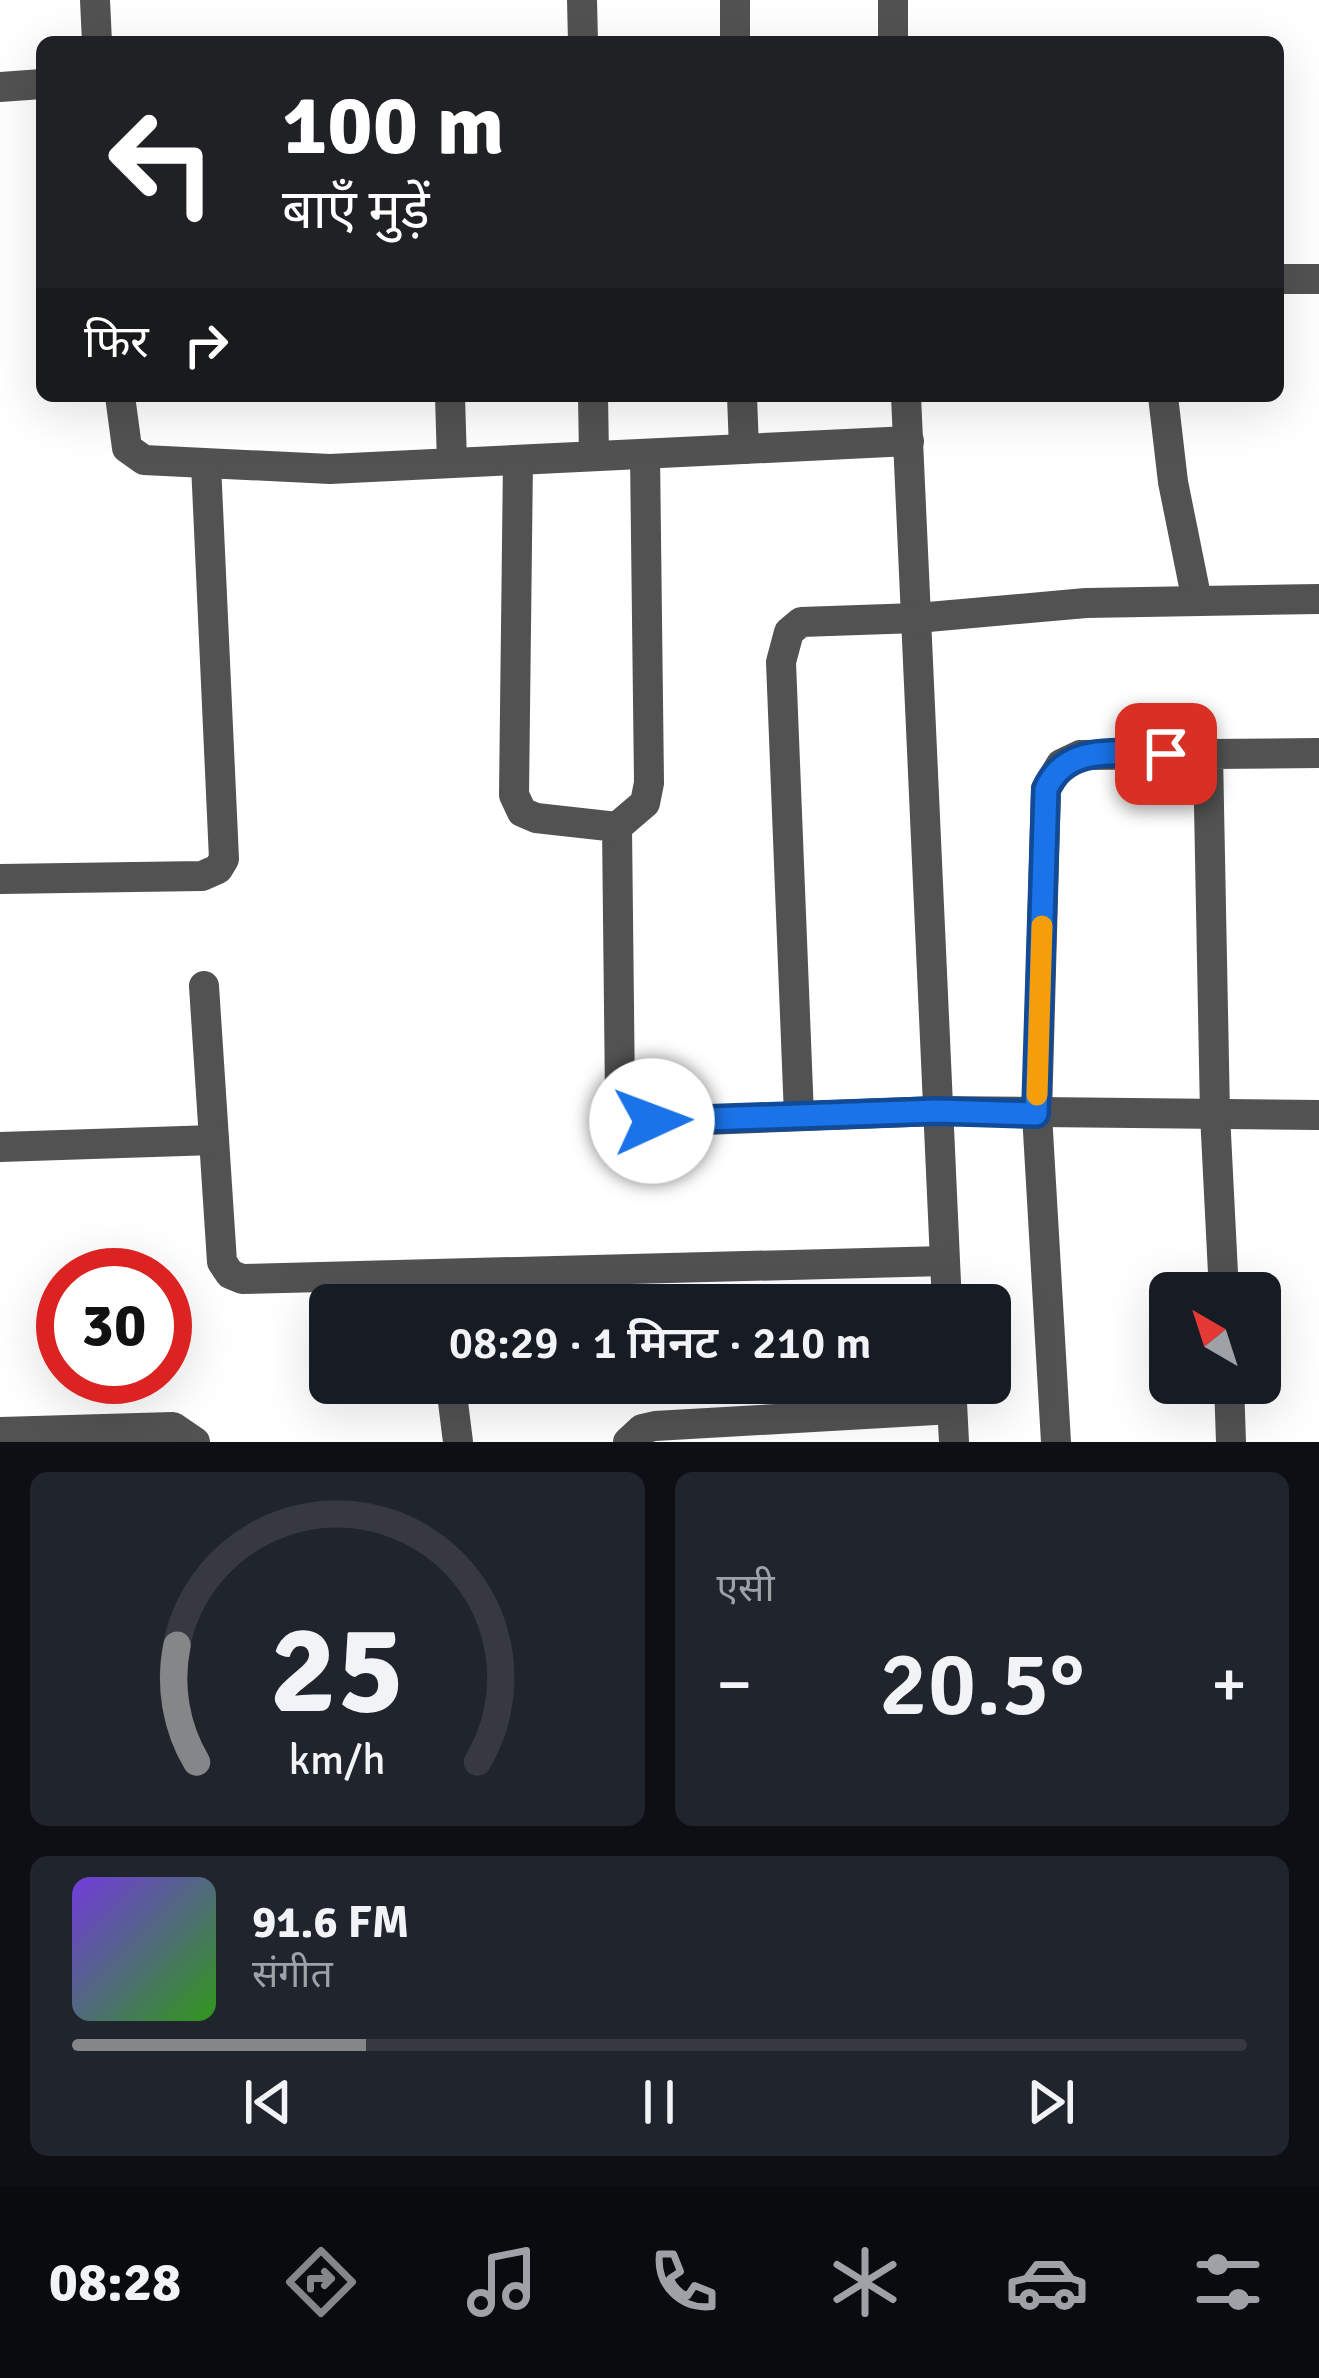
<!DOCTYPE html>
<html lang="hi">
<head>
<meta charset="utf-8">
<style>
	body { margin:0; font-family:Signika,"Noto Sans Devanagari",sans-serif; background:#20242c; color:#f1f3f6; height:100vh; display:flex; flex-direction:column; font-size:45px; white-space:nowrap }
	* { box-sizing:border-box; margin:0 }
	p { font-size:39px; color:#9ea1a6 }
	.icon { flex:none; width:66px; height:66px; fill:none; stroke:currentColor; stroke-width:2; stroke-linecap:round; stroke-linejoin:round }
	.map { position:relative; height:1442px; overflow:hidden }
	.sheet { display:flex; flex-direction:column; gap:30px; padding:30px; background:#0d0f14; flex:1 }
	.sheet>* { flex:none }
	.banner { position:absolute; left:36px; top:36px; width:1248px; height:366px; border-radius:18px; box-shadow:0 12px 48px #0002; background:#202124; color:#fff; overflow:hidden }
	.needle { width:78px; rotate:321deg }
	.fabs { position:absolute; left:1149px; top:1272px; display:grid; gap:24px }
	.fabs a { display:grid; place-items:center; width:132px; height:132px; border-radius:18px; background:#171b24; box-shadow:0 12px 48px #0002; font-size:60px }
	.speed { position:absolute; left:36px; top:1248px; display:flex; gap:24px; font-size:60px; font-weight:700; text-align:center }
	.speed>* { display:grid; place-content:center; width:156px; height:156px; border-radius:50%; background:#171b24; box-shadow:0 12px 48px #0002; line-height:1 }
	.speed .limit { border:18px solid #d22; background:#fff; color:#111 }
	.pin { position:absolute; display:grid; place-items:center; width:102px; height:102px; color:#fff; margin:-51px; border-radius:24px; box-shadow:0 6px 18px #0006 }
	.me { position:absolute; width:132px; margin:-66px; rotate:88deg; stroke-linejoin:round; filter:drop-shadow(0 0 9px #0008) }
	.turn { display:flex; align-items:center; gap:42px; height:252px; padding:0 48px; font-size:54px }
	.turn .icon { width:156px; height:156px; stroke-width:2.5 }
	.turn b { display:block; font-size:84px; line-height:102px }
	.then { display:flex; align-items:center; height:114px; padding:0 48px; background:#0003; gap:24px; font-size:45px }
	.big { font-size:90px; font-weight:600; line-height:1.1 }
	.sheet .card { flex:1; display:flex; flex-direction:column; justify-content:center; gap:18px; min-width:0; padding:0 42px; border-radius:18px; background:#20242c }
	.sheet .dial { align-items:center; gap:0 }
	.dial svg { height:312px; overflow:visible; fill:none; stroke:#363941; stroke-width:7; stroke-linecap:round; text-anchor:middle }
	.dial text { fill:#f1f3f6; stroke:none }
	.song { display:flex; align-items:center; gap:36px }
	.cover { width:144px; height:144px; border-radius:18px; background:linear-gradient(135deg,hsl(260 70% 55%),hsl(110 70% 35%)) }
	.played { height:12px; border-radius:6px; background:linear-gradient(90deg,#858687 25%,#363941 25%) }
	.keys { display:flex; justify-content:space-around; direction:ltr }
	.heat { display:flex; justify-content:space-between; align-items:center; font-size:66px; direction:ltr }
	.sheet .tiles { flex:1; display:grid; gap:30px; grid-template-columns:1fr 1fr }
	.card:last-child { grid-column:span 2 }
	.trip { position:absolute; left:309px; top:1284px; width:702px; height:120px; border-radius:18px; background:#171b24; box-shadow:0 12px 48px #0002; font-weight:600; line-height:120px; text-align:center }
	.dock { display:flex; height:192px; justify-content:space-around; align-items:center; background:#090b0e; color:#9ea1a6 }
	.dock .icon { width:84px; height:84px }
	.dock .selected { color:#858687 }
	.dock b { font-size:54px; color:#f1f3f6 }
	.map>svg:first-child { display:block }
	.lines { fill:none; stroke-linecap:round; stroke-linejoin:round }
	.minor { stroke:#525252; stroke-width:30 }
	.route-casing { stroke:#114b97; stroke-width:30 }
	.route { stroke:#1a73e8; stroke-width:21 }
	.slow { stroke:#f59e0b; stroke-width:21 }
</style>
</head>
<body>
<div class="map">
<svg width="1319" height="1442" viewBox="0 0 1319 1442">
	<rect width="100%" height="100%" fill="#fff"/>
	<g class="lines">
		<g class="minor">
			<path d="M95 0 97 42"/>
			<path d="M582 0 583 42"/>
			<path d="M735 0V42"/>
			<path d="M893 0V42"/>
			<path d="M0 87 42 84"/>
			<path d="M1278 279H1319"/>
			<path d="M120 396 127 448 144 460 330 469 909 441"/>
			<path d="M450 396 452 463"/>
			<path d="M593 396 594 456"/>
			<path d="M742 396 744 449"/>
			<path d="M906 396 947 1305"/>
			<path d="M1163 396 1173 482 1197 601"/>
			<path d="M518 460 514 795 522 812 536 818 617 827 620 1097C626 1115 632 1120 652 1122L937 1111 1319 1115"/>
			<path d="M617 827 645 803 649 783 645 454"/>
			<path d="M0 879 202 876 218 869 224 859 206 464"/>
			<path d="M204 986 222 1262 230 1274 242 1279 944 1261"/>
			<path d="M799 1116 781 662 789 632 801 622 917 618 1086 603 1319 599"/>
			<path d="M0 1147 214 1140"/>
			<path d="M1224 1293 1215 1114 1208 754 1319 753"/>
			<path d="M447 1383 452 1394 458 1442"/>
			<path d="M951 1383 954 1442"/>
			<path d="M1229 1383 1231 1442"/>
			<path d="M0 1432 173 1427 195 1442"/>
			<path d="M628 1442 642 1429 655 1426 952 1409"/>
			<path d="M1056 1442 1037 1114 1046 789 1061 764 1080 755 1208 754"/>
		</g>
	</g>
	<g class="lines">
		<g class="route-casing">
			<path id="route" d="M652 1121 937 1111 1036 1114 1046 789C1068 741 1121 755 1166 754"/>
		</g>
		<use href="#route" class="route"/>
		<path class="slow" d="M1037 1095 1042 926"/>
	</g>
</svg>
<div class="fabs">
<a><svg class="needle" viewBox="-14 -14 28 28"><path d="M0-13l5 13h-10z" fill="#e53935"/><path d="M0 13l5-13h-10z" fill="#9ea1a6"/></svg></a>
</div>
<div class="speed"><div class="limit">30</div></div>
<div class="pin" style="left:1166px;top:754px;background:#d93025"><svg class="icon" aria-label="arrive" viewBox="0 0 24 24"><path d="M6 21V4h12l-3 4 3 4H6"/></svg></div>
<svg class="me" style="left:652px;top:1121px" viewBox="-20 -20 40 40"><circle r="19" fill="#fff"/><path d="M0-13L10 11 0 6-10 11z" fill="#1a73e8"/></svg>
<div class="trip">08:29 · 1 मिनट · 210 m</div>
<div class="banner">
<div class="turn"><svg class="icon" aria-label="left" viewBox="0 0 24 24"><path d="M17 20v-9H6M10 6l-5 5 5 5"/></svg><div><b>100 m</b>बाएँ मुड़ें</div></div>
<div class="then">फिर<svg class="icon" aria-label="right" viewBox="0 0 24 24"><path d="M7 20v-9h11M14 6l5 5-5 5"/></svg></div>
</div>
</div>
<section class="sheet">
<div class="tiles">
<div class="card dial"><svg viewBox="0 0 100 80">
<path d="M14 69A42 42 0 1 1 86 69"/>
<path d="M14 69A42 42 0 0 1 9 39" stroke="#858687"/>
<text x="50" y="56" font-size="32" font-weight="700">25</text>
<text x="50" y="72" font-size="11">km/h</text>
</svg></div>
<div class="card"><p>एसी</p>
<div class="heat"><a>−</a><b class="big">20.5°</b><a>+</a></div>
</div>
<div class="card">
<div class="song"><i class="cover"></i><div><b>91.6 FM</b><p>संगीत</p></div></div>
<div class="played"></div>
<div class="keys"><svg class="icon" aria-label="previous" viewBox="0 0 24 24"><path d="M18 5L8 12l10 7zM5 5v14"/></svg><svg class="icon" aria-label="pause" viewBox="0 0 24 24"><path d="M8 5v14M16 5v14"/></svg><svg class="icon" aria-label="next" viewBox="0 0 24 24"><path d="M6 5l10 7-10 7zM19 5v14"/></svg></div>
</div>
</div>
</section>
<nav class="dock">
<b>08:28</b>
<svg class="icon selected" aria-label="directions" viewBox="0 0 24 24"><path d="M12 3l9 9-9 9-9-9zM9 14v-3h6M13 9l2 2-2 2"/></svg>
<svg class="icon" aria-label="music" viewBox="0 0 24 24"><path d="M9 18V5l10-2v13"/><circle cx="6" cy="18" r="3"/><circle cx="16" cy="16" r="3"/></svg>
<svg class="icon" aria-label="phone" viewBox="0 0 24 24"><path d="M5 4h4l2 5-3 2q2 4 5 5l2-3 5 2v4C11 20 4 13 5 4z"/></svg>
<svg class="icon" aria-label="climate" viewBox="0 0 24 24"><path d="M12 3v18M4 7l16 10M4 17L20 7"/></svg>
<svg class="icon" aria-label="car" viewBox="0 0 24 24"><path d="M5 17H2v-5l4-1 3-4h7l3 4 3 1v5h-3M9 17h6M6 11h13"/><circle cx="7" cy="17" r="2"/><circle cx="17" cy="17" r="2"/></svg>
<svg class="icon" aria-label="filters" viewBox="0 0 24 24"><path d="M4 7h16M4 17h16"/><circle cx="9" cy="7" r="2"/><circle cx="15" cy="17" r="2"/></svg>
</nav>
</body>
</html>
